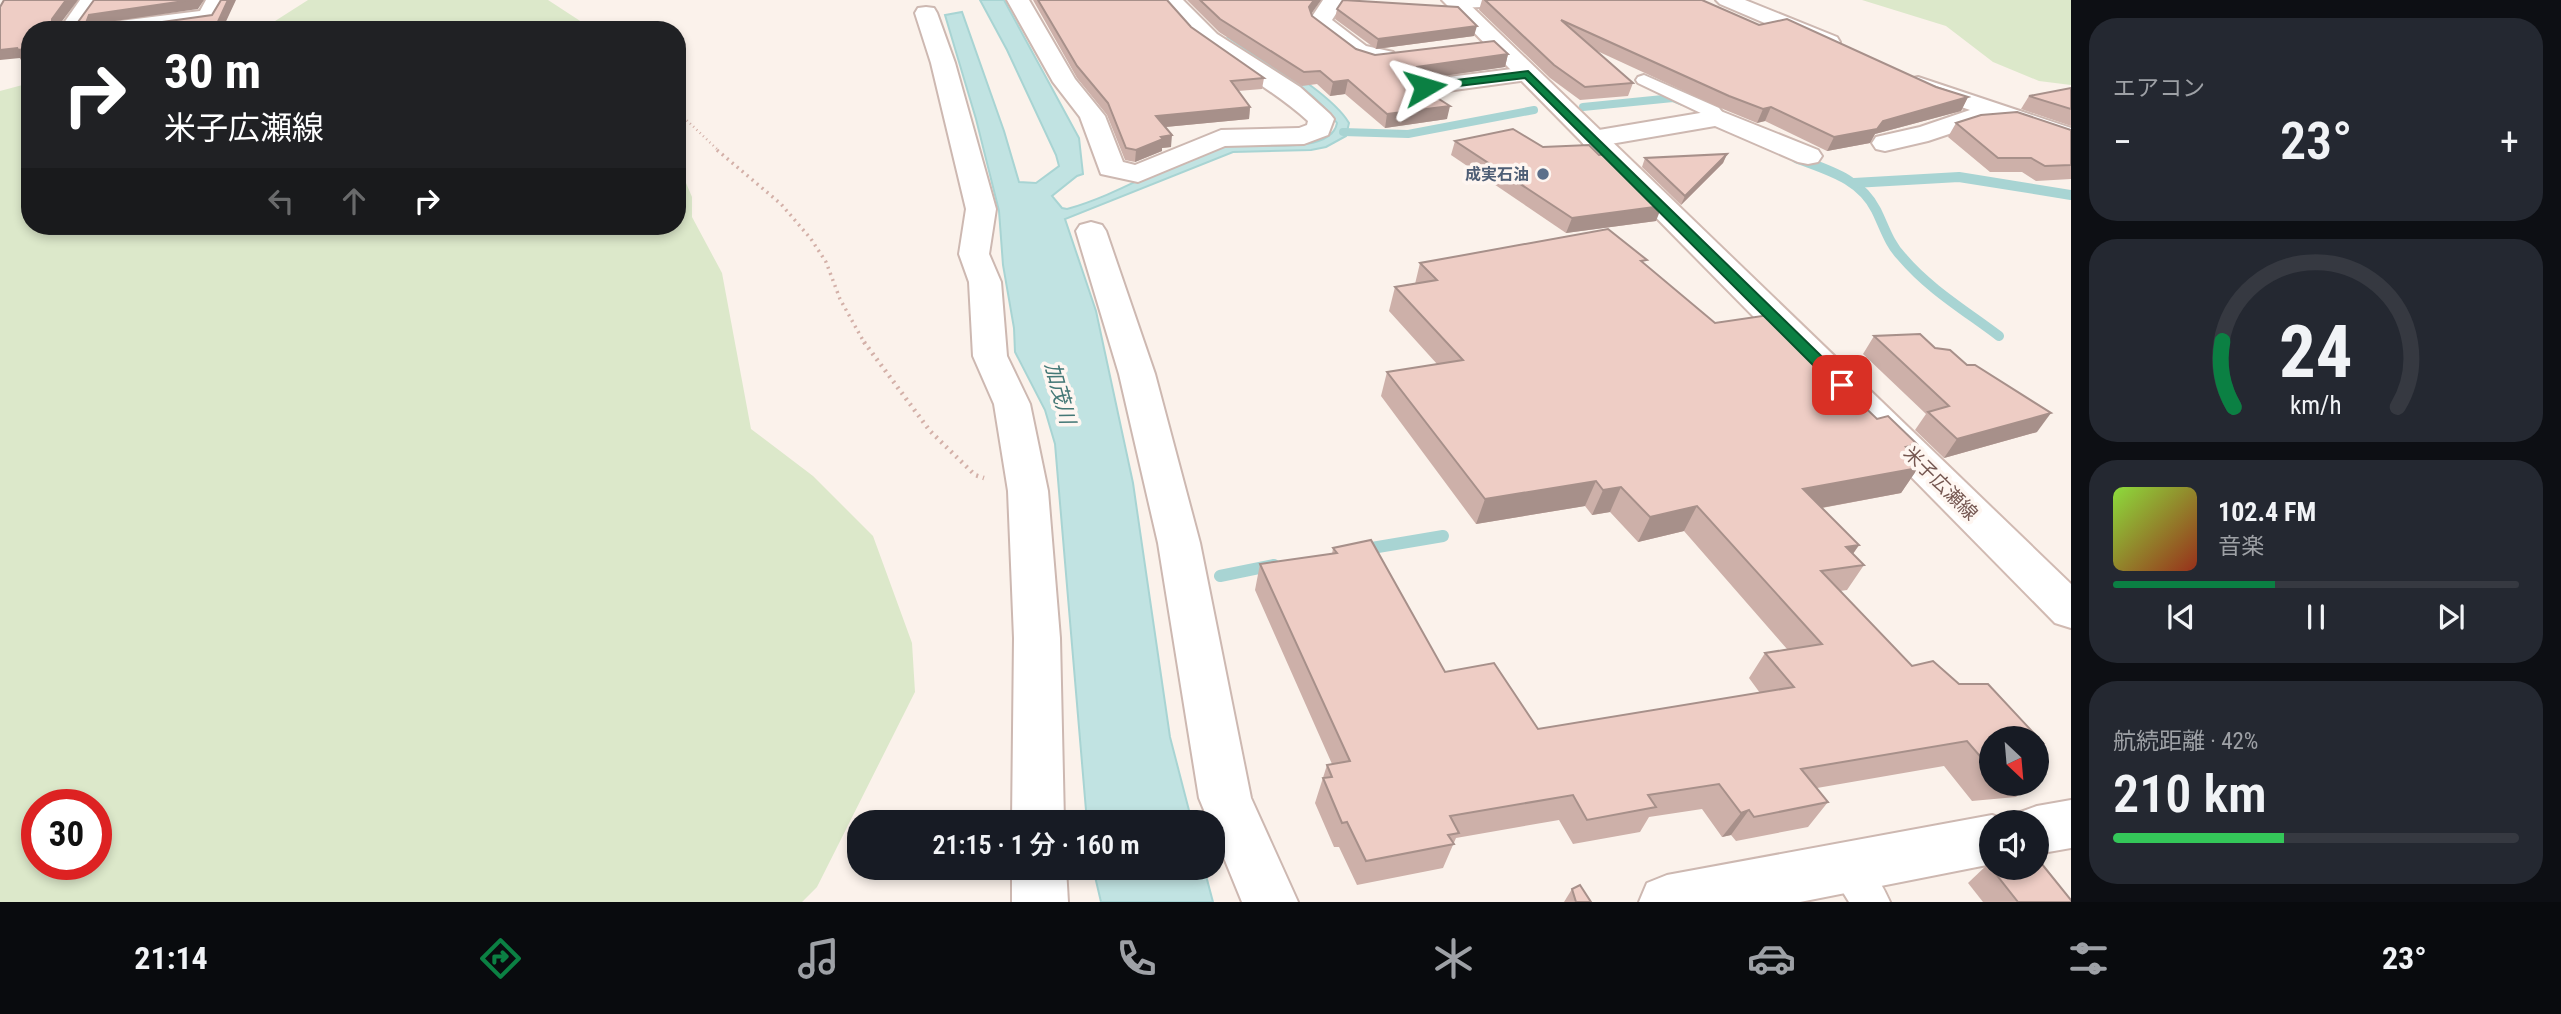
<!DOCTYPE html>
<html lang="ja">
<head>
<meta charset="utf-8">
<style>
	body { margin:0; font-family:"Roboto Condensed","Noto Sans JP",sans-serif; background:#242831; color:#f1f3f6; height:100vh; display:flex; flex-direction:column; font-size:26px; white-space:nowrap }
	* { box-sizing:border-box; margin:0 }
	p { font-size:23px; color:#9ea1a6 }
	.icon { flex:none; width:38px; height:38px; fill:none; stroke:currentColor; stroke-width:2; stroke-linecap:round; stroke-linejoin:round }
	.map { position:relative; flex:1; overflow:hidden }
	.drawer { display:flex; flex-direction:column; gap:18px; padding:18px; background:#0d0f14; width:490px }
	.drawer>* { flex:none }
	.top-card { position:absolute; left:21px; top:21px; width:665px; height:214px; border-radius:28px; box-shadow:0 4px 10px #0003; background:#202124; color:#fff; overflow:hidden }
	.needle { width:46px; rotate:154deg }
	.tools { position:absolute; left:1979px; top:726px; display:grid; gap:14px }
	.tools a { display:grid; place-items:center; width:70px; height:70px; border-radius:50%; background:#171b24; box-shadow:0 4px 10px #0003; font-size:35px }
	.speed { position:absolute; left:21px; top:789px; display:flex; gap:14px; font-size:35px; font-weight:700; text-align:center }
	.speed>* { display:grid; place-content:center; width:91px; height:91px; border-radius:50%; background:#171b24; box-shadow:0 4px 10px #0003; line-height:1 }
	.speed .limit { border:10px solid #d22; background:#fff; color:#111 }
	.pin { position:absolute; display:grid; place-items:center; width:60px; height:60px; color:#fff; margin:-30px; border-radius:14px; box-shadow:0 4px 10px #0006 }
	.me { position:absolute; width:77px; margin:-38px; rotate:83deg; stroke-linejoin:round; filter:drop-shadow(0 0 5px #0008) }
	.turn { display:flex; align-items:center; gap:24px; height:147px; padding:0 28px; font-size:32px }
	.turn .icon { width:91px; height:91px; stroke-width:2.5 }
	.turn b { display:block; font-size:49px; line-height:60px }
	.lanes { display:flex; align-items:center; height:66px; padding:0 28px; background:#0003; justify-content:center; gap:35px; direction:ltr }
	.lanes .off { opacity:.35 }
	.big { font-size:52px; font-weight:600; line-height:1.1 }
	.drawer .card { flex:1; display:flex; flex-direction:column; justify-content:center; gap:10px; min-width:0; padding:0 24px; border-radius:28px; background:#242831 }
	.drawer .dial { align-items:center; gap:0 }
	.dial svg { height:182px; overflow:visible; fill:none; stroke:#363941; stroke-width:7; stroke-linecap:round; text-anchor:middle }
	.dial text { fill:#f1f3f6; stroke:none }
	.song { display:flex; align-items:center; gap:21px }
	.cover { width:84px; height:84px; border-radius:10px; background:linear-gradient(135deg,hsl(90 70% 55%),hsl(10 70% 35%)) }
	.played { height:7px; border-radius:4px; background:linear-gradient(90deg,#0b8043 40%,#363941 40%) }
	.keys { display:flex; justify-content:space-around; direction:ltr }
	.heat { display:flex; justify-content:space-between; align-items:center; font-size:38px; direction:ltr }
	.charge { height:10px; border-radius:5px; background:linear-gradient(90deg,#34c759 42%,#363941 0) }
	.trip { position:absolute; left:847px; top:810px; width:378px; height:70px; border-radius:28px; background:#171b24; box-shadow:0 4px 10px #0003; font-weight:600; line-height:70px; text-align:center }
	.menu { display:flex; height:112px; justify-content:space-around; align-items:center; background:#090b0e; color:#9ea1a6 }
	.menu .icon { width:49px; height:49px }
	.menu .on { color:#0b8043 }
	.menu b { font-size:32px; color:#f1f3f6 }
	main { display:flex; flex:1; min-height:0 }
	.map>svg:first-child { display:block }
	.green { fill:#dce8ca; fill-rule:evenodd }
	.water { fill:#c1e3e2; stroke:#a8d4d3; stroke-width:2 }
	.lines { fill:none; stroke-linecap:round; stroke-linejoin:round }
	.stream-far2 { stroke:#a8d4d3; stroke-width:8 }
	.stream-far1 { stroke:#a8d4d3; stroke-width:10 }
	.stream { stroke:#a8d4d3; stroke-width:12 }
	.service-casing { stroke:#cdb8b1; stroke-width:4 }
	.minor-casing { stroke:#cdb8b1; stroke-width:4 }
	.secondary-casing { stroke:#d1bab2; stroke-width:4 }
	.path-far2 { stroke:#d3b0a8; stroke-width:2.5; stroke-dasharray:1 3.5; stroke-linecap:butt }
	.path-far1 { stroke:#d3b0a8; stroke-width:3.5; stroke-dasharray:2 4.5; stroke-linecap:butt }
	.path { stroke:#d3b0a8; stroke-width:4.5; stroke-dasharray:2 5; stroke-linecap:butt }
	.service { fill:#fff; fill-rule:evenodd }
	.minor { fill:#fff; fill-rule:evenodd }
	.secondary { fill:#fff; fill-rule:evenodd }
	.wall { fill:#cdb0a9 }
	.shaded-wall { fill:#a7908a }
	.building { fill:#eecdc5; stroke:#a7908a; stroke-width:2 }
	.route { fill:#0b8043; stroke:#07532c; stroke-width:2 }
	.service-dot { fill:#5c6f8a; stroke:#fef6f1; stroke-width:2.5 }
	.labels { text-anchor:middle; stroke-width:7; stroke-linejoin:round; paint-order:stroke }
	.far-service-label { font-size:16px; font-weight:bold; fill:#4e5e75; stroke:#fef6f1; text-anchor:end }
	.street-label { font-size:19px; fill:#745650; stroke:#fef6f1 }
	.water-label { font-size:21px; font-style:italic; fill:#447876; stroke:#fef6f1 }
</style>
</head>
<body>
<main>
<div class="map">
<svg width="2071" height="902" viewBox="0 0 2071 902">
	<rect width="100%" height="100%" fill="#fbf2eb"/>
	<g class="green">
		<path d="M308 0H548L594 30H261Z"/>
		<path d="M1862 0H2071V85L2039 81 1993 62 1946 26Z"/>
		<path d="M30 83V226H677V162L692 197V217L722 273 751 429 813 476 873 536 912 643 915 692 817 887 802 902H0V91ZM96 805V864H37V805Z"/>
	</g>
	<g class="water">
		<path d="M980 0H1004L1079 138 1083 174 1077 176 1052 196 1062 208 1067 209C1110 197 1146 175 1187 158 1196 155 1207 148 1217 146 1244 141 1331 158 1337 123 1312 87 1264 63 1229 38H1239C1269 58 1332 94 1349 123L1346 136 1326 147 1311 150 1233 152 1065 219 1096 311 1133 483 1170 737 1192 822H1087L1055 444 1045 410 1015 352 1014 328 1003 265 999 211 976 119 945 15 962 12 1004 131 1019 182 1036 183 1059 166 1056 155 1007 50Z"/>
		<path d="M1093 868H1204L1213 902H1101Z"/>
	</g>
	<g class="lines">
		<g class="stream-far2">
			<path d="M1583 107 1673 98 1683 102"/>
			<path d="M1343 132 1408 134 1534 110"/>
		</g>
		<g class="stream-far1">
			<path d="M1796 158C1827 170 1860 178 1876 210 1884 226 1889 244 1902 257 1929 289 1966 311 1999 336"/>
			<path d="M1854 183 1959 177 2071 195"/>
		</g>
		<g class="stream">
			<path d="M1360 550 1443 536"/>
			<path d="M1220 576 1274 565"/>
		</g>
		<g class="service-casing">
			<g id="service">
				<path d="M1644 75 1719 108 1727 118 1724 122H1712L1707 116 1638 83 1636 80 1638 77Z"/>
				<path d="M1847 851C1868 859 1881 882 1890 902H1849L1828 868 1834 856Z"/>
			</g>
		</g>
		<g class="minor-casing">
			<g id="minor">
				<path d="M80 0H102L81 30H59Z"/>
				<path d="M206 0H228L216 22 159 30H93L96 25 104 23 200 11Z"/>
				<path d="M1007 0H1029L1075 79 1105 116 1123 162 1135 165 1221 130 1299 128 1307 125 1308 121C1261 78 1197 53 1160 0H1183L1217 34 1300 87 1330 114 1334 119 1328 135 1304 144 1225 146 1138 182 1101 174 1080 117 1053 82Z"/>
				<path d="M1323 0H1345L1332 20 1366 46 1393 52 1397 57 1393 62C1359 70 1336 46 1312 26L1309 21Z"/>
				<path d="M1446 0H1521L1517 4 1510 6 1455 8 1448 6Z"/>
				<path d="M1716 0H1745L1837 37 1840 42 1837 47H1821L1720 4Z"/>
				<path d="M926 7 934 8 937 13 955 63 996 209 989 254 1001 282 1007 356 1030 404 1048 491 1060 638 1064 822H1012L1014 638 1008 491 994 404 973 356 969 282 959 254 966 209 931 63 915 13 918 8Z"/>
				<path d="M1528 67 1536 69 1540 74 1536 79 1425 94 1416 92 1413 87 1416 82 1425 80Z"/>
				<path d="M1918 77 2071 128V145L2008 124 1973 126 1928 141 1885 151 1876 149 1872 143 1876 137 1920 127 1970 110 1909 89 1906 84 1909 79Z"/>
				<path d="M1718 110 1818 150 1822 156 1818 162 1808 164 1798 162 1715 126 1593 147 1584 145 1580 139 1584 133 1593 131Z"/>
				<path d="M1091 222 1102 225 1106 231 1155 374 1200 543 1251 798 1298 902H1242L1213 831V822H1209L1199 798 1158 543 1119 374 1076 231 1080 225Z"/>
				<path d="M2071 800V848L2037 854V822H2014L2018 813 2037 806Z"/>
				<path d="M1992 815 2011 822H1992V864L1800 902H1639L1647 883 1667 875Z"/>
				<path d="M1012 868H1066L1068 902H1012Z"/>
			</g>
		</g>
		<g class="secondary-casing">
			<path id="secondary" d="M1442 0H1465L2071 584V628L2055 623Z"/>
		</g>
		<g class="path-far2">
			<path d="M631 25 633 30"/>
			<path d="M677 111 719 151"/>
		</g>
		<path class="path-far1" d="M717 150 781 204 811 239 826 262 840 299 865 344"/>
		<path class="path" d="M864 342 930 431 975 475 984 478"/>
		<use href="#service" class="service"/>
		<use href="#minor" class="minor"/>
		<use href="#secondary" class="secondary"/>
	</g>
	<g class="wall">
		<path d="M1033 0H1167L1191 27 1264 78 1262 89 1238 91 1250 107 1249 119 1165 127 1171 147 1162 148V151L1135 162 1125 160 1107 115 1077 78Z"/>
		<path d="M1187 0H1321L1311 13 1312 16 1356 49 1375 55 1508 54 1505 67 1415 80V83L1447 119 1385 128 1345 94 1330 96 1317 84 1302 86 1219 32Z"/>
		<path d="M1482 0H1702L1759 25 1968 97 1961 111 1875 134 1870 143 1827 151 1765 121 1757 123 1723 109 1595 50 1633 83 1628 96 1580 100 1550 78 1479 10Z"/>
		<path d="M1337 9 1474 36 1376 49 1335 19Z"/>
		<path d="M2071 88V126L2021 109 2029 96Z"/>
		<path d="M1956 123 2071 130V179L2036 181 2022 172H1990L1948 137Z"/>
		<path d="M1455 141 1656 221 1566 233 1451 155Z"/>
		<path d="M1727 154 1723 163 1681 205 1642 167 1645 158Z"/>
		<path d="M1420 263 1645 264 1715 323 1877 419 1917 444 1908 459 1918 468 1901 493 1822 508 1859 545 1853 554 1864 565 1847 590 1840 591 1912 666 1959 684 2043 743 2037 749V738H1992V784H2029L2016 797 1972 801 1944 766 1817 788 1828 802 1808 827 1736 841 1731 835 1722 837 1702 809 1649 817 1640 832 1573 844 1559 820 1456 838 1443 868 1357 885 1339 847H1334L1315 803 1327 765 1332 764 1255 590 1260 564 1332 554 1333 548 1445 672 1538 729 1760 693 1749 678 1765 653 1787 649 1684 531 1638 542 1610 512 1592 515 1585 506 1476 524 1381 396 1387 372 1437 364 1389 311 1395 287 1415 284Z"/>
		<path d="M1874 336 1935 348 2037 432 1944 458 1915 430 1926 414 1863 354Z"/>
		<path d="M1988 864 2070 900 2071 902H1983L1968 883Z"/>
		<path d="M1572 889 1591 902H1564Z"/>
	</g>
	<g class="shaded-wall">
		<path d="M66 0H78L57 28 52 23V19Z"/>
		<path d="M191 0H204L198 9 94 24 86 23 89 15Z"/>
		<path d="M228 0H236L222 30H182L216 26Z"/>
		<path d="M1314 0H1321L1307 20 1309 7Z"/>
		<path d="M1477 26 1474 36 1376 49 1378 39Z"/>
		<path d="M18 48 30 49V59L21 60 20 58 0 60V50Z"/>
		<path d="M1508 54 1505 67 1415 80 1413 92 1409 80 1417 67Z"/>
		<path d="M1348 80 1345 94 1330 96 1333 82Z"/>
		<path d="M1968 97 1961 111 1875 134 1870 143 1827 151 1834 137 1883 121Z"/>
		<path d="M1450 106 1447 119 1385 128 1387 114Z"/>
		<path d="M1250 107 1249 119 1155 128 1156 116Z"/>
		<path d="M1771 107 1765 121 1757 123 1763 109Z"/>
		<path d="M1172 135 1171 147 1162 148V151L1135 162 1136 150 1161 137Z"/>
		<path d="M1727 154 1723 163 1681 205 1685 196Z"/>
		<path d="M1662 206 1656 221 1566 233 1572 218Z"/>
		<path d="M2051 413 2037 432 1944 458 1957 439Z"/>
		<path d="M1917 444 1900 470 1912 452 1906 447Z"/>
		<path d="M1918 468 1901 493 1788 514 1803 489Z"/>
		<path d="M1596 481 1585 506 1476 524 1485 499Z"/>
		<path d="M1621 487 1610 512 1592 515 1603 490Z"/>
		<path d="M1697 506 1684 531 1638 542 1650 517Z"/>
		<path d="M1859 545 1843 568 1846 547Z"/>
		<path d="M1749 810 1731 835 1722 837 1741 813Z"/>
	</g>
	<g class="building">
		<path d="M4 0H66L52 19V23L78 22 94 0H191L89 15 86 23H155L212 15 221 0H228L216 26 182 30H30V49L15 50 18 48 0 50V7Z"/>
		<path d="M1038 0H1167L1191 27 1264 78 1231 81 1250 107 1156 116 1172 135 1161 137 1163 139 1136 150 1126 148 1108 103 1077 66Z"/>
		<path d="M1200 0H1314L1309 7 1312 16 1356 49 1375 55 1494 41 1508 54 1417 67 1414 72 1416 78 1409 80 1450 106 1387 114 1348 80 1333 82 1320 71 1304 72 1220 19Z"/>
		<path d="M1343 0 1458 7 1477 26 1378 39 1337 9Z"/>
		<path d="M1485 0H1702L1759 25 1787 19 1936 87 1968 97 1883 121 1877 129 1834 137 1771 107 1763 109 1729 96 1561 20 1633 83 1585 87 1554 65Z"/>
		<path d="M2071 88V109L2029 96Z"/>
		<path d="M2017 112 2071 130V165L2045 166 2031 158H1998L1956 123 1981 115Z"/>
		<path d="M1513 129 1543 147 1589 145 1599 155 1609 154 1662 206 1572 218 1455 141Z"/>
		<path d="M1727 154 1685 196 1645 158Z"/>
		<path d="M1608 229 1647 260 1641 261 1715 323 1769 315 1877 419 1888 416 1917 444 1906 447 1912 452 1902 453 1918 468 1803 489 1859 545 1846 547 1864 565 1821 571 1912 666 1933 661 1959 684H1988L2043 743H2037V738H1992V770L1967 741 1801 769 1828 802 1754 817 1749 810 1741 813 1719 784 1648 795 1656 807 1587 820 1573 795 1450 816 1459 833 1448 835 1454 844 1366 861 1347 822 1342 823 1323 778 1332 777 1327 765 1350 761 1260 564 1337 553 1333 548 1371 540 1445 672 1494 663 1538 729 1794 687 1765 653 1822 644 1697 506 1650 517 1621 487 1603 490 1596 481 1485 499 1387 372 1463 360 1395 287 1437 280 1420 263Z"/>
		<path d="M1920 334 1935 348 1950 350 1967 365H1975L2051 413 1957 439 1928 412 1949 406 1874 336Z"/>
		<path d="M2037 858 2071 900V902H2018L1988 864H1992V868H2037Z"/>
		<path d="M1580 885 1591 902H1576L1572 889Z"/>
	</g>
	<path class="route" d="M1528 71 1847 381 1849 385 1847 388H1836L1525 78 1425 90 1420 87 1425 84Z"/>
	<circle class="service-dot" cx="1543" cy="174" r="7"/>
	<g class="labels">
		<g class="far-service-label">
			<text x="1529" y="180">成実石油</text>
		</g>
		<g class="street-label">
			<text transform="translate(1941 483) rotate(45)" y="7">米子広瀬線</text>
		</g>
		<g class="water-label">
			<text transform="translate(1060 393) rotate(75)" y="7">加茂川</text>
		</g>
	</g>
</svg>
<div class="tools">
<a><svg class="needle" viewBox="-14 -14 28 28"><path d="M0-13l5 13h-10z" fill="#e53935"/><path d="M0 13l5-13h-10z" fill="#9ea1a6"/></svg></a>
<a><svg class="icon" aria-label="sound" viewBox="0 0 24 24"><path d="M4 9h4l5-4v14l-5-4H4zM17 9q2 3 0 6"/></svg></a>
</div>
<div class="speed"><div class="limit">30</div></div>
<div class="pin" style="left:1842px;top:385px;background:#d93025"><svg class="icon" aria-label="arrive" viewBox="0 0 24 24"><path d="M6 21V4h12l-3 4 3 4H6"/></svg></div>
<svg class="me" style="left:1425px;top:87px" viewBox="-20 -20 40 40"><path d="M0-17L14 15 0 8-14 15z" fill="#0b8043" stroke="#fff" stroke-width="4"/></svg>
<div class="trip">21:15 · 1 分 · 160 m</div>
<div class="top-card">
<div class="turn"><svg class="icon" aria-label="right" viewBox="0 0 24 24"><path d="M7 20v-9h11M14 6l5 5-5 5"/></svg><div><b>30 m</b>米子広瀬線</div></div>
<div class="lanes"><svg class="icon off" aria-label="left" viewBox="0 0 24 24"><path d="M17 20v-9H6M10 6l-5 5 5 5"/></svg><svg class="icon off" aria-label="ahead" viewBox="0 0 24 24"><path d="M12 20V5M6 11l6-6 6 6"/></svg><svg class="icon" aria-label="right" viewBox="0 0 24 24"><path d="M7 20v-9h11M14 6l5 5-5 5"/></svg></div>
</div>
</div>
<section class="drawer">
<div class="card"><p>エアコン</p>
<div class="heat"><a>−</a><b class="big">23°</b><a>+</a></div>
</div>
<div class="card dial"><svg viewBox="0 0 100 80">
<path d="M14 69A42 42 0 1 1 86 69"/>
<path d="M14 69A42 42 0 0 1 9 40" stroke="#0b8043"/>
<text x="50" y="56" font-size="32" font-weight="700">24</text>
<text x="50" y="72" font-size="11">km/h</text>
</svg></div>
<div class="card">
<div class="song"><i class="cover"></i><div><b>102.4 FM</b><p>音楽</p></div></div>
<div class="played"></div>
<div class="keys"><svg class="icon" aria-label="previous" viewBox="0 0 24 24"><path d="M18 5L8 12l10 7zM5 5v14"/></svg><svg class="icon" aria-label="pause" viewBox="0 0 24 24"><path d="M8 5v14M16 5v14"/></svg><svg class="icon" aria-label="next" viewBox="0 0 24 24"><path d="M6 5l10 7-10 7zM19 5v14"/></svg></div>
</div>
<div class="card"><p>航続距離 · 42%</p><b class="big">210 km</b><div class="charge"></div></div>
</section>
</main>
<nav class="menu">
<b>21:14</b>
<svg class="icon on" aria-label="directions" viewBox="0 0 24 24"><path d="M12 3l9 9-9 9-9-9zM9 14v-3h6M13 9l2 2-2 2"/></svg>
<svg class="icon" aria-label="music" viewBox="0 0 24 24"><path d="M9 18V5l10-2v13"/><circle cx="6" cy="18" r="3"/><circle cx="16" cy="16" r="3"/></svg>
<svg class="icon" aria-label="phone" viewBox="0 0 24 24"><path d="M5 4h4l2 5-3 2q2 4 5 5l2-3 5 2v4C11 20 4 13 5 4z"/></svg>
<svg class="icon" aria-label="climate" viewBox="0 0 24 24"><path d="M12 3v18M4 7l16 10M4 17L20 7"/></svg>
<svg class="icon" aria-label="car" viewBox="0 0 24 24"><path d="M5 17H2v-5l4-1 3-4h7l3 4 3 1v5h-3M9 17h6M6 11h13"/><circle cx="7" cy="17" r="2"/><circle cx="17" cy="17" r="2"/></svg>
<svg class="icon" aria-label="filters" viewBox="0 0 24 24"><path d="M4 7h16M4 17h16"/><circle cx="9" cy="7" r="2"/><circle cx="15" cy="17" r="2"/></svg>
<b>23°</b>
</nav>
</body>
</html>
